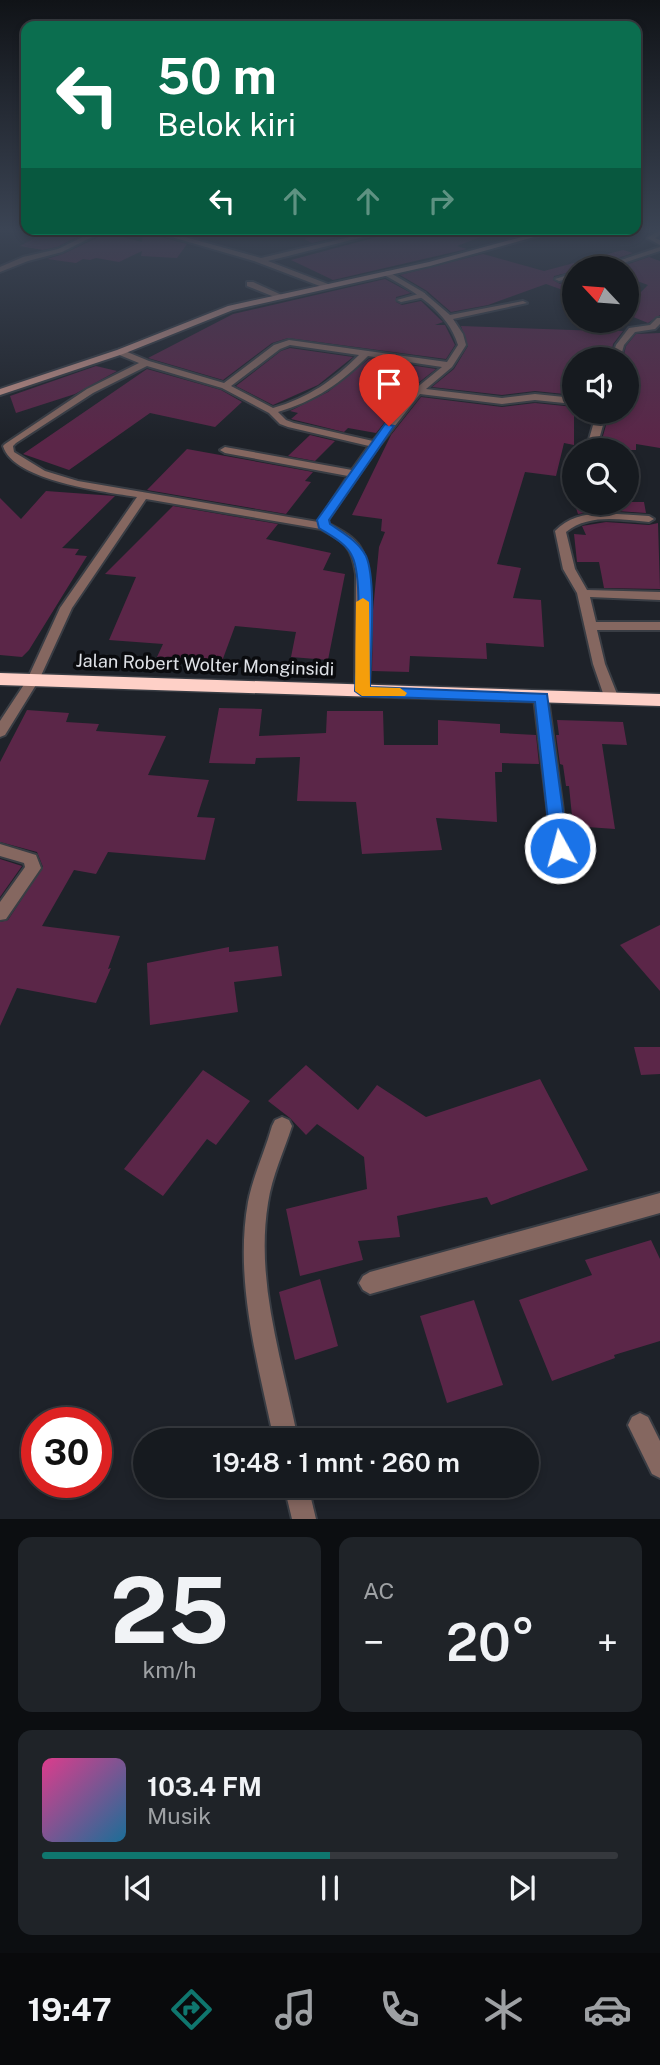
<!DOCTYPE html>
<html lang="id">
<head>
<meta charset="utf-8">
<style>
	body { margin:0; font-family:"Public Sans",sans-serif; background:#1f2328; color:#f1f3f6; height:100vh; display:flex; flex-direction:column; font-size:26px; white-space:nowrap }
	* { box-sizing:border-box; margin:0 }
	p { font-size:23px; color:#9ea1a4 }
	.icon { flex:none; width:38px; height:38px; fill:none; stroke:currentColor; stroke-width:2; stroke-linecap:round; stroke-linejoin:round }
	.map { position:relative; height:1519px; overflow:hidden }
	.drawer { display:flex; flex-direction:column; gap:18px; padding:18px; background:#0c0e11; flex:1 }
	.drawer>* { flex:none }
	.hud { position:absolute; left:21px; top:21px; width:620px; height:214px; border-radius:14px; box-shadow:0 4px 10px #0003,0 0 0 2px #35383d; background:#0b6e4f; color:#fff; overflow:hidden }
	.needle { width:46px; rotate:296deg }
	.fabs { position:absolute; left:562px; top:256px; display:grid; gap:14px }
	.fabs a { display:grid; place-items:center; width:77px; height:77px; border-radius:50%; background:#161a1f; box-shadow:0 4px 10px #0003,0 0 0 2px #35383d; font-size:35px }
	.speed { position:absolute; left:21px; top:1407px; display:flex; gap:14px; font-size:35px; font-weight:700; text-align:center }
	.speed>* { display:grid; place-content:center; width:91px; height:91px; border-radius:50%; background:#161a1f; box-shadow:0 4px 10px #0003,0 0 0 2px #35383d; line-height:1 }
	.speed .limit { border:10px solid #d22; background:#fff; color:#111 }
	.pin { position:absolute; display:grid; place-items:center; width:60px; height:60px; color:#fff; margin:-72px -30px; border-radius:50% 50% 50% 0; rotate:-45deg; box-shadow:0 0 7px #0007 }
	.pin .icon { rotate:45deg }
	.me { position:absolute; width:77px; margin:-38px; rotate:353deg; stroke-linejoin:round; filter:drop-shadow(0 0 5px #0008) }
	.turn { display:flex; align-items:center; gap:24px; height:147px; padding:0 21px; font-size:32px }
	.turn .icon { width:91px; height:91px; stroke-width:2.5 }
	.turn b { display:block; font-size:49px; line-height:60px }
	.lanes { display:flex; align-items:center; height:66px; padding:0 21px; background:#0003; justify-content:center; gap:35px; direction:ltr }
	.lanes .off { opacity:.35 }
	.big { font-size:52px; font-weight:600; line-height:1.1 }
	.drawer .widget { flex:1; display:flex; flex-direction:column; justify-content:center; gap:10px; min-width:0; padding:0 24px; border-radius:14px; background:#1f2328 }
	.drawer .dial { align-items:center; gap:0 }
	.dial b { font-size:91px; line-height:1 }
	.song { display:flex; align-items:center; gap:21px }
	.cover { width:84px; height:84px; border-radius:10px; background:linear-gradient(135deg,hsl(330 70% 55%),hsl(200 70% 35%)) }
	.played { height:7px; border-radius:4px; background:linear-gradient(90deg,#0f766e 50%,#35383d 50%) }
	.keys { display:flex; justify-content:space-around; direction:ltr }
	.heat { display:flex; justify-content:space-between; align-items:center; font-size:38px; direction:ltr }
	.drawer .tiles { flex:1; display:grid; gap:18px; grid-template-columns:1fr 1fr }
	.widget:last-child { grid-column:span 2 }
	.trip { position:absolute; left:133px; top:1428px; width:406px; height:70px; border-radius:35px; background:#161a1f; box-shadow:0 4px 10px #0003,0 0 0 2px #35383d; font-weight:600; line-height:70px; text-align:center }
	.menu { display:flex; height:112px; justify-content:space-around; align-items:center; background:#090a0c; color:#9ea1a4 }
	.menu .icon { width:49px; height:49px }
	.menu .current { color:#0f766e }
	.menu b { font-size:32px; color:#f1f3f6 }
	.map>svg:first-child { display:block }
	.building { fill:#5b2648 }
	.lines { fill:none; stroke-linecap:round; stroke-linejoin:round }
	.lane-casing { stroke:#393d44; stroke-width:4 }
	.street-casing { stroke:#393d44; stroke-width:4 }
	.secondary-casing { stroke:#393d44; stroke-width:4 }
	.highway-casing { stroke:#393d44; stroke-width:3 }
	.lane { fill:#856760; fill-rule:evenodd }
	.street { fill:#856760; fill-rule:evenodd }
	.secondary { fill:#be8d84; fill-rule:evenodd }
	.highway { fill:#fed0c7; fill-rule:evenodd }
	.route { fill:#1a73e8; stroke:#114b97; stroke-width:2 }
	.slow { fill:#f59e0b }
	.labels { text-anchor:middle; stroke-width:7; stroke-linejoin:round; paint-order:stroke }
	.street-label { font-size:18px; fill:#dfe2e7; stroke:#0a0b0e }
</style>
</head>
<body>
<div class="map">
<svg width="660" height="1519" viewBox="0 0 660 1519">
	<rect width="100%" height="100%" fill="#1e2229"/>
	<g class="building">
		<path d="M52 229H93L57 247 43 250 20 246Z"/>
		<path d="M339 229H371L312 243 304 239Z"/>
		<path d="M389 229H496V231L457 246 467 249 333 280 291 260 388 234Z"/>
		<path d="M143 232 187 244 177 258 141 256 142 251 119 262 96 258 90 260 83 259 76 263 47 259 63 254 107 233 142 242Z"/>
		<path d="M623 250 633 253 597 265 585 260Z"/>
		<path d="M483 254 544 271 574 263V271L554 276 553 280 560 284 574 280V294L546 284 488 305 451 312 427 291 400 275Z"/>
		<path d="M649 257 660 261V315L648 323 626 314V307L648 285 626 277V268H617Z"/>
		<path d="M385 279 411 293 396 297V302L402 305 421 301 443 322 435 325H445L455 345 446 359 288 338 272 343 223 380 148 358 233 314Z"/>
		<path d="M461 326 601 331H623L613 344 610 359 574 356V395L535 391 502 395 432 387 454 369 468 346Z"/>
		<path d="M660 333V448L636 444V450H599L610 411H626V359H623L626 346 636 334Z"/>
		<path d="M290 348 353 357 318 385 273 405 236 386 281 351Z"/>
		<path d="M369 359 436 369 413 387 376 433 348 428 344 432 291 419 298 413 290 411 328 392Z"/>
		<path d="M96 366 117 371 75 394 16 413 10 396Z"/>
		<path d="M147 369 221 390 242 402 215 427 150 413 69 470 23 454Z"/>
		<path d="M421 397 502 407 535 403 574 407V445L564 443 556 476 525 472 497 564 521 568 513 598 541 600 544 647 486 643 487 659 410 656 409 672 372 671 373 610 379 547 385 532 381 531 382 519 352 515 391 435Z"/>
		<path d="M310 435 335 441 315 461 288 456Z"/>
		<path d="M187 449 313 472 305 481 311 482 286 514 147 490Z"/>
		<path d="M46 491 115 496 62 548 79 549 75 555 87 556 29 650 22 657 0 655V498L21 519Z"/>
		<path d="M574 502H644L646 513 602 510 578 514Z"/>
		<path d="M173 506 278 524 266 539 331 553 323 570 345 574 328 660 291 657 296 632 235 626 221 664 157 657 163 644 109 640 136 577 105 574Z"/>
		<path d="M606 522 649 525 658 523 660 589 604 588 599 562H577L574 534 586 535 582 526Z"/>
		<path d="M219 708 262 709 259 736 326 733 327 711H383L384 745H438V720L500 724V733L536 735 539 764 502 763V772H495L497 822 436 818 442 850 362 854 356 802 297 801 300 757 256 758 255 764 209 763Z"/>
		<path d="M27 710 69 713 66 722 99 724 96 731 166 736 148 775 209 780 197 817 215 818 205 860 108 852 96 874 74 870 42 926 120 936 108 969 111 968 96 1003 17 988 0 1026V922L8 920 43 867 37 852 0 842V762Z"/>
		<path d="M557 720 623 722 627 745 602 744 615 829 573 826 569 786H566L563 765 560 764 556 735H559Z"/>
		<path d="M0 859 22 866 0 897Z"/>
		<path d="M660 925V991L620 945Z"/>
		<path d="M278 946 282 976 234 982 238 1012 150 1025 147 963 229 947V952Z"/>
		<path d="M634 1047H660V1074L641 1075Z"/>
		<path d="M306 1065 358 1110 377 1085 426 1117 540 1079 588 1170 491 1205 487 1197 397 1216 400 1237 358 1241 363 1260 300 1276 286 1209 367 1189 364 1157 317 1124 306 1135 290 1118 268 1101Z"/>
		<path d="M203 1070 250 1101 216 1145 207 1139 163 1196 124 1169Z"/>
		<path d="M651 1240 660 1259V1341L614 1355 615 1358 552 1381 519 1300 592 1275 585 1260Z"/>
		<path d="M320 1279 338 1346 295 1360 279 1292Z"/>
		<path d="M474 1300 503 1385 447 1403 420 1316Z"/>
	</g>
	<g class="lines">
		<g class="lane-casing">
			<g id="lane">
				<path d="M247 282H253L284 296 277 298 247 286Z"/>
				<path d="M422 293H425V297L401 302 397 300Z"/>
				<path d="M602 513 649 516 654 519 649 522C621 520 590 513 566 532L575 569 587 590 660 592V600L590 597 596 622H660V630H597L605 664 619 699 612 703 605 699 593 664 577 593 563 569 555 531C568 518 583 514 602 513Z"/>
			</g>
		</g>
		<g class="street-casing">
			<g id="street">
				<path d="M99 229H108L62 252 28 261 0 272V267L23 257 58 249Z"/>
				<path d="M144 229H156L261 258 383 229 387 231 268 261 328 284 329 286 325 288 254 261Z"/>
				<path d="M660 230V235L655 238 660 240V245L647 238Z"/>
				<path d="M660 247V251L608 268H597Z"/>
				<path d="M387 271 423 292 450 315 523 301 527 303 453 319 463 334 466 345 452 367 426 389 502 398 535 394 574 398V404L535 400 502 404 420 394 379 446 328 520 329 524C340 530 353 536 360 547 377 573 369 658 369 691L367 694H357L355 691 356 574C352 546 345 542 321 529L146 499 72 608 39 680 5 735 0 737V721L27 680 60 608 137 497C106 492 13 481 3 446L5 444 87 389 139 363 117 354 116 352 120 349 149 361 224 383 274 345 289 340 447 362 458 345C448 311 414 291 384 275L383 273ZM290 345 359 355C334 380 308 398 273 408L231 386 280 349ZM368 356 442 367 415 389 373 441 294 423 286 420 278 412C315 401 341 383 368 356ZM147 366 222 388 269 413 280 424 288 427 369 446 352 470 225 447 220 450 225 453 348 476 318 522 78 481 45 471 14 452 13 446 16 443 93 393Z"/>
				<path d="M574 273V277L559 281 555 279Z"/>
				<path d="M657 318H660V324L655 329 635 332 624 345 620 359H612L616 345 629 328 650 325Z"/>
				<path d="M597 411H607L596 450H586Z"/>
				<path d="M541 694 548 698 568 848 565 852H555L552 848 534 698Z"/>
				<path d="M0 844 36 855 41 868 6 919 0 920V902L25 867 24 863 0 856Z"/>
				<path d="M282 1117 289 1120 292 1126C284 1151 272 1176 268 1203 255 1283 283 1362 298 1440H274C258 1363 234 1281 248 1202 253 1176 265 1151 272 1126L275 1120Z"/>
				<path d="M660 1193V1213L370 1294 363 1290 359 1283 363 1276 370 1272Z"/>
				<path d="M640 1413 648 1417 660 1441V1478L652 1474 628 1425 632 1417Z"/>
				<path d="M284 1486H308L316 1519H292Z"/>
			</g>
		</g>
		<g class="secondary-casing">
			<path id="secondary" d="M551 229H563L430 266 233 310 123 354 0 395V389L117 350 228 306 429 262Z"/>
		</g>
		<g class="highway-casing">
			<path id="highway" d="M0 673 660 694V706L0 685Z"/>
		</g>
		<use href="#lane" class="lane"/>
		<use href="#street" class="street"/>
		<use href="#secondary" class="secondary"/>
		<use href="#highway" class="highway"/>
	</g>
	<linearGradient id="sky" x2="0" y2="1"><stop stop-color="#101317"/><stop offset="0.52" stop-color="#3b4454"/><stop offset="1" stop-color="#3b4454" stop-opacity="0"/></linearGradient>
	<rect width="660" height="441" fill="url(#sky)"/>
	<path class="route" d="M385 424 394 426 329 520 330 524C343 533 358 541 366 556 377 581 370 656 370 687L547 694 568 848 566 852H554L551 848 535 702 362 696 355 691C356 661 364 579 352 556 346 543 331 536 319 528L317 520Z"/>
	<path class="slow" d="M363 598 369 602 370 687 400 688 407 693 405 696H362L355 691 356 602Z"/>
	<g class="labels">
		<g class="street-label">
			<text transform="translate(205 665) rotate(2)" y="6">Jalan Robert Wolter Monginsidi</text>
		</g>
	</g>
</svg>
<div class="fabs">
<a><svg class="needle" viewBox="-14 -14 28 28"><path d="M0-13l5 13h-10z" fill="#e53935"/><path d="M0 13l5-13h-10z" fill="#9ea1a4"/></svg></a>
<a><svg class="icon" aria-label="sound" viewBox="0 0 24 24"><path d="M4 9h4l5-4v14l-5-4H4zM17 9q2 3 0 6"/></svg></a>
<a><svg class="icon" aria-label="search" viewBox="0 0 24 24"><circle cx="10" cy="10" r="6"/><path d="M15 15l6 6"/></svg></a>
</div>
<div class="speed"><div class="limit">30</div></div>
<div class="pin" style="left:389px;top:426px;background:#d93025"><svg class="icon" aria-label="arrive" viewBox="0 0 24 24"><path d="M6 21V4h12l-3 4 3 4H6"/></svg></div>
<svg class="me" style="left:560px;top:848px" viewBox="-20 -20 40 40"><circle r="17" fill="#1a73e8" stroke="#fff" stroke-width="3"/><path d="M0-11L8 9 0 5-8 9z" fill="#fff"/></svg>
<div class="trip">19:48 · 1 mnt · 260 m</div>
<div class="hud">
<div class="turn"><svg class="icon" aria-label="left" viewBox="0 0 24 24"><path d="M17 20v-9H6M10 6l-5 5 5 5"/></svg><div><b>50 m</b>Belok kiri</div></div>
<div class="lanes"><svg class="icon" aria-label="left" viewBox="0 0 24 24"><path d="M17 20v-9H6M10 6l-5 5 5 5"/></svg><svg class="icon off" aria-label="ahead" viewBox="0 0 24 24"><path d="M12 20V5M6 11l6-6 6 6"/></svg><svg class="icon off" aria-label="ahead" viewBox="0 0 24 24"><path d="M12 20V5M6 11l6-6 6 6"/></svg><svg class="icon off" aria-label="right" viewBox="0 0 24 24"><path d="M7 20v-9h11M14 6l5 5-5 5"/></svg></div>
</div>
</div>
<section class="drawer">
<div class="tiles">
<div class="widget dial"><b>25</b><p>km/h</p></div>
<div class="widget"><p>AC</p>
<div class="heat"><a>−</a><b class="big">20°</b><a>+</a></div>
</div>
<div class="widget">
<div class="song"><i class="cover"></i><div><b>103.4 FM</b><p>Musik</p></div></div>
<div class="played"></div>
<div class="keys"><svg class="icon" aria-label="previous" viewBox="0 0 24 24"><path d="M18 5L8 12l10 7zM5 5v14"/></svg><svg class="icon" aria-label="pause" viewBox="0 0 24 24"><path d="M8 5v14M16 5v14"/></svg><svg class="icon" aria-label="next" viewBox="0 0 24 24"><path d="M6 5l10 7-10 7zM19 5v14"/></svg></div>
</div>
</div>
</section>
<nav class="menu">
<b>19:47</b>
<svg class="icon current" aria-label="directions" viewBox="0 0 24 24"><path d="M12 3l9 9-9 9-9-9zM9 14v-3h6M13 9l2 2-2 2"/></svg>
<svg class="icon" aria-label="music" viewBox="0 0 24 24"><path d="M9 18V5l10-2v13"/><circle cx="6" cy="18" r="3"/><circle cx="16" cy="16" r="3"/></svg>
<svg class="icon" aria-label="phone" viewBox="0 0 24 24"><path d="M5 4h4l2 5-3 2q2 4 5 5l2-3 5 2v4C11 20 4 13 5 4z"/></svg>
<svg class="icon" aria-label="climate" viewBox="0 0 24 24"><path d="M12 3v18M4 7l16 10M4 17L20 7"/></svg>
<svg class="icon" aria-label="car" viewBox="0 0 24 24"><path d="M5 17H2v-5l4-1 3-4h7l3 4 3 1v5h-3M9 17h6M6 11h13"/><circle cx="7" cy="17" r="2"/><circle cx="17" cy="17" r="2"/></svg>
</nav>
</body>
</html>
